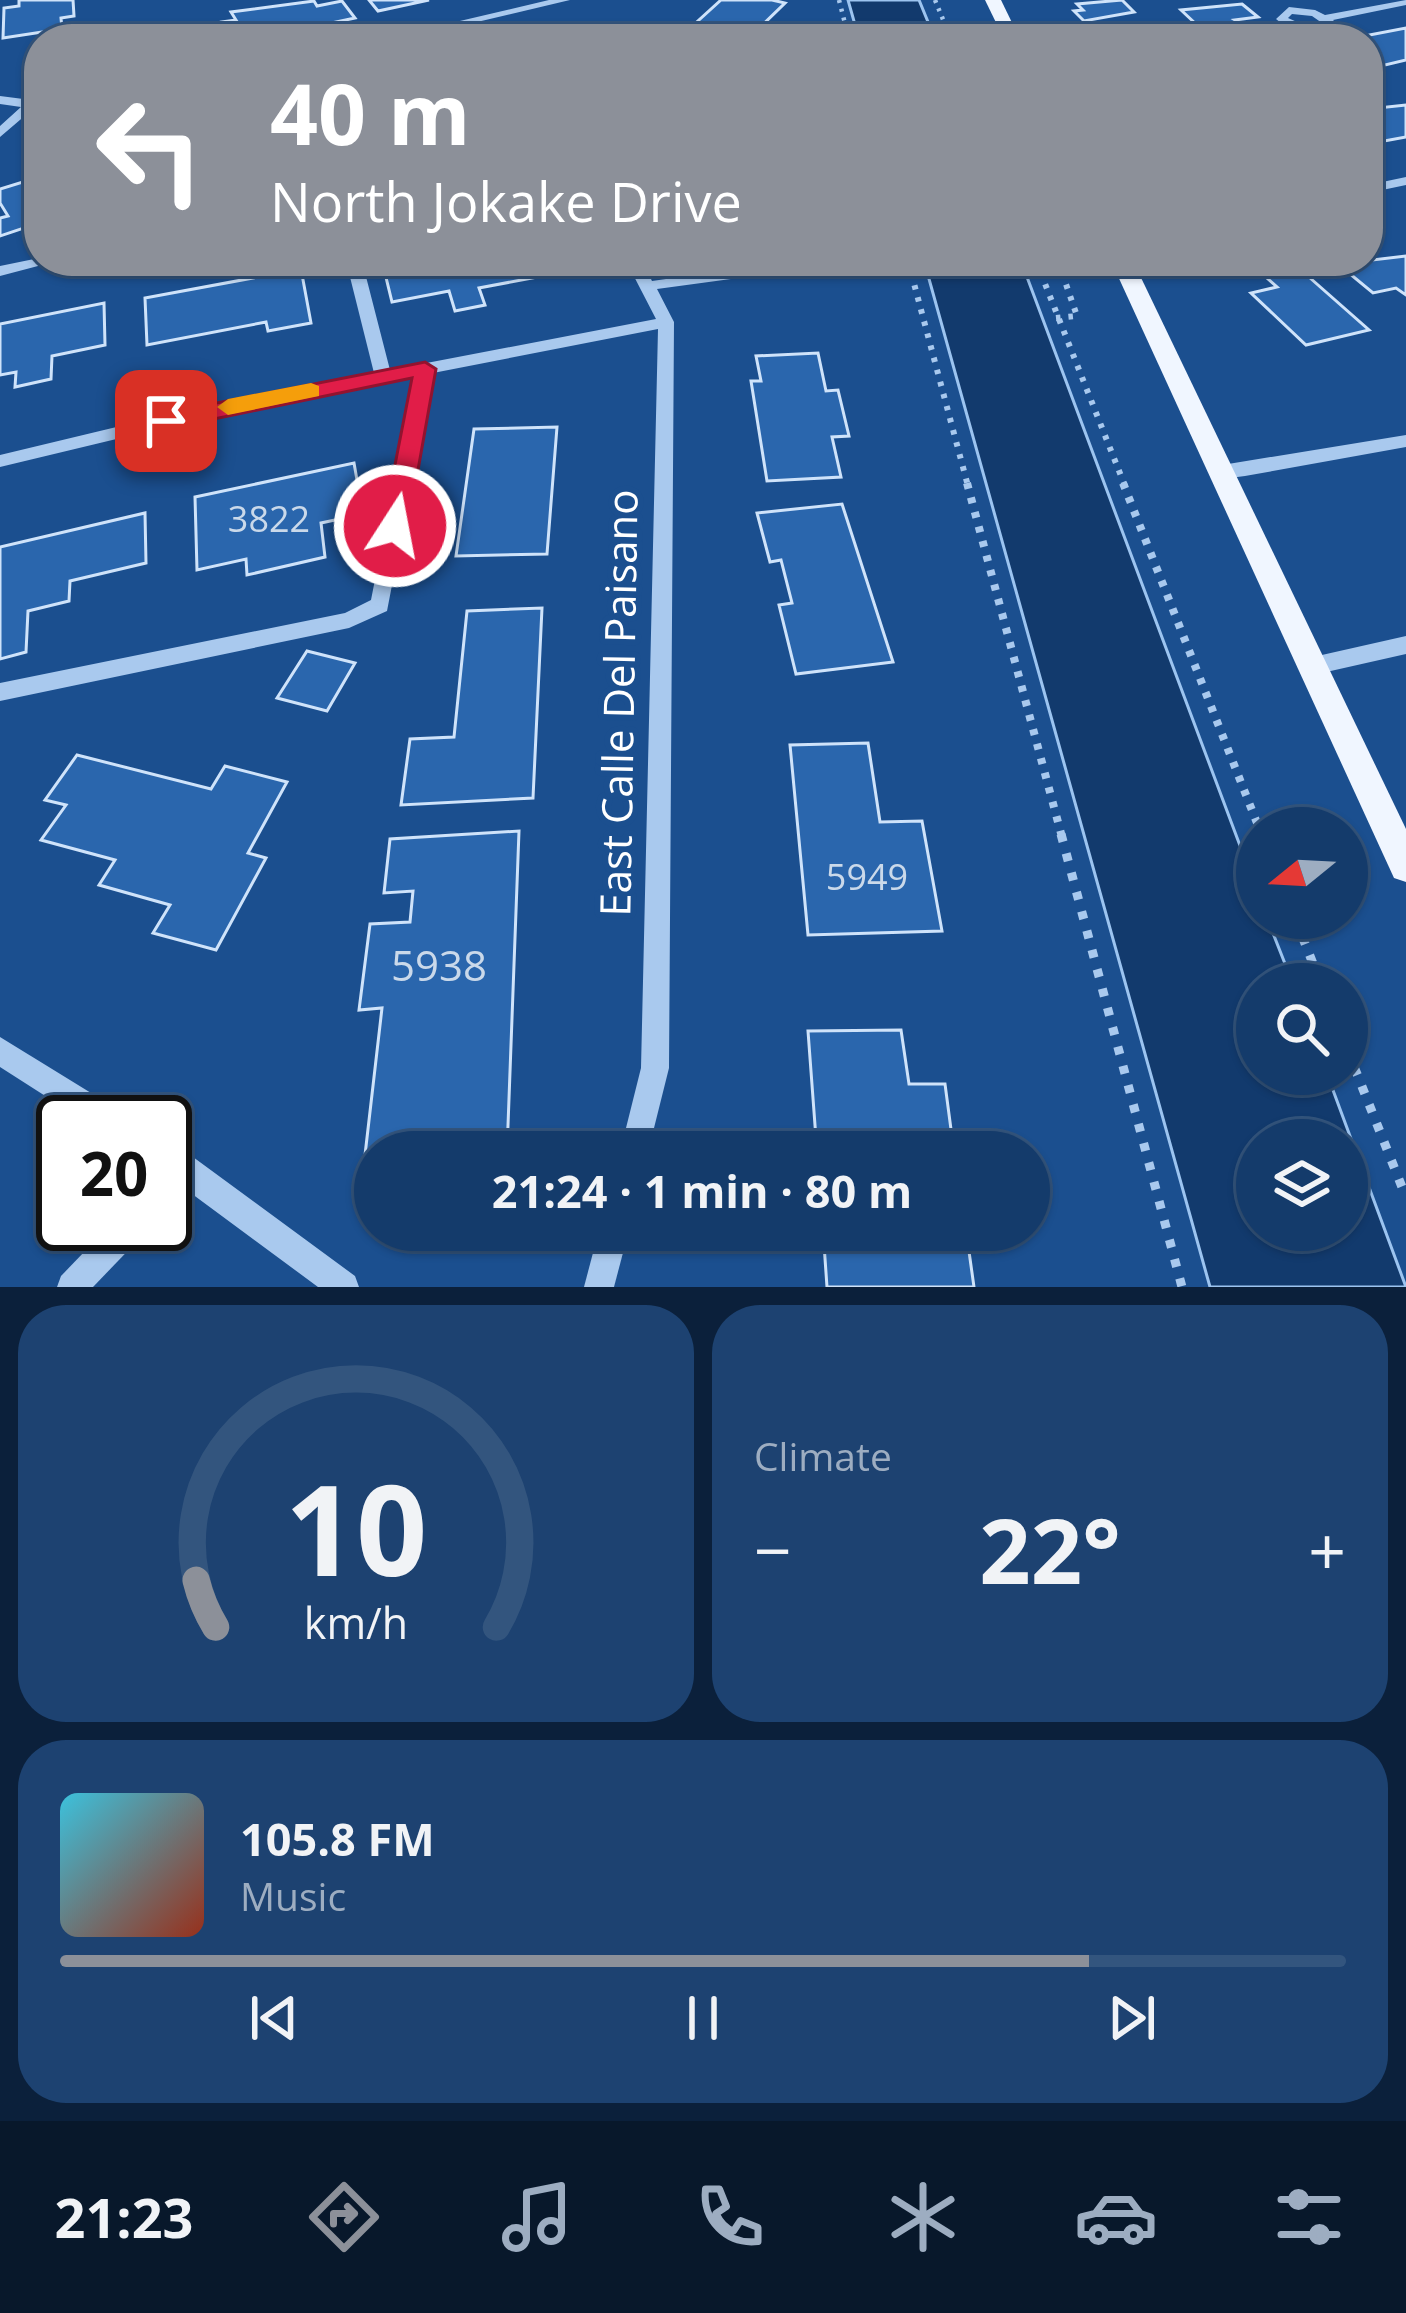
<!DOCTYPE html>
<html lang="en">
<head>
<meta charset="utf-8">
<style>
	body { margin:0; font-family:"Open Sans",sans-serif; background:#1d4271; color:#f1f3f6; height:100vh; display:flex; flex-direction:column; font-size:45px; white-space:nowrap }
	* { box-sizing:border-box; margin:0 }
	p { font-size:39px; color:#9dadc1 }
	.icon { flex:none; width:66px; height:66px; fill:none; stroke:currentColor; stroke-width:2; stroke-linecap:round; stroke-linejoin:round }
	.map { position:relative; height:1287px; overflow:hidden }
	.details { display:flex; flex-direction:column; gap:18px; padding:18px; background:#0b203b; flex:1 }
	.details>* { flex:none }
	.top-card { position:absolute; left:24px; top:24px; width:1359px; height:252px; border-radius:48px; box-shadow:0 3px 9px #0004,0 0 0 3px #33557e; background:#8c9099; color:#fff; overflow:hidden }
	.needle { width:78px; rotate:252deg }
	.fabs { position:absolute; left:1236px; top:807px; display:grid; gap:24px }
	.fabs a { display:grid; place-items:center; width:132px; height:132px; border-radius:50%; background:#143b6b; box-shadow:0 3px 9px #0004,0 0 0 3px #33557e; font-size:60px }
	.speed { position:absolute; left:36px; top:1095px; display:flex; gap:24px; font-size:60px; font-weight:700; text-align:center }
	.speed>* { display:grid; place-content:center; width:156px; height:156px; border-radius:50%; background:#143b6b; box-shadow:0 3px 9px #0004,0 0 0 3px #33557e; line-height:1 }
	.speed .limit { border:6px solid #111; border-radius:18px; background:#fff; color:#111 }
	.pin { position:absolute; display:grid; place-items:center; width:102px; height:102px; color:#fff; margin:-51px; border-radius:24px; box-shadow:0 6px 18px #0006 }
	.me { position:absolute; width:132px; margin:-66px; rotate:11deg; stroke-linejoin:round; filter:drop-shadow(0 0 9px #0008) }
	.turn { display:flex; align-items:center; gap:42px; height:252px; padding:0 48px; font-size:54px }
	.turn .icon { width:156px; height:156px; stroke-width:2.5 }
	.turn b { display:block; font-size:84px; line-height:102px }
	.big { font-size:90px; font-weight:700; line-height:1.1 }
	.details .widget { flex:1; display:flex; flex-direction:column; justify-content:center; gap:18px; min-width:0; padding:0 42px; border-radius:48px; background:#1d4271 }
	.details .dial { align-items:center; gap:0 }
	.dial svg { height:312px; overflow:visible; fill:none; stroke:#33557e; stroke-width:7; stroke-linecap:round; text-anchor:middle }
	.dial text { fill:#f1f3f6; stroke:none }
	.song { display:flex; align-items:center; gap:36px }
	.cover { width:144px; height:144px; border-radius:18px; background:linear-gradient(135deg,hsl(190 70% 55%),hsl(10 70% 35%)) }
	.played { height:12px; border-radius:6px; background:linear-gradient(90deg,#8c9099 80%,#33557e 80%) }
	.keys { display:flex; justify-content:space-around; direction:ltr }
	.heat { display:flex; justify-content:space-between; align-items:center; font-size:66px; direction:ltr }
	.details .tiles { flex:1; display:grid; gap:18px; grid-template-columns:1fr 1fr }
	.widget:last-child { grid-column:span 2 }
	.trip { position:absolute; left:354px; top:1131px; width:696px; height:120px; border-radius:60px; background:#143b6b; box-shadow:0 3px 9px #0004,0 0 0 3px #33557e; font-weight:700; line-height:120px; text-align:center }
	.tabs { display:flex; height:192px; justify-content:space-around; align-items:center; background:#08182b; color:#9dadc1 }
	.tabs .icon { width:84px; height:84px }
	.tabs .current { color:#8c9099 }
	.tabs b { font-size:54px; color:#f1f3f6 }
	.map>svg:first-child { display:block }
	.water { fill:#123a6d; stroke:#9cc4f0; stroke-width:3; fill-rule:evenodd }
	.building { fill:#2a66ad; stroke:#cfe3fa; stroke-width:3 }
	.lines { fill:none; stroke-linecap:round; stroke-linejoin:round }
	.path-far3 { stroke:#a9c9ee; stroke-width:4.5; stroke-dasharray:3 6; stroke-linecap:butt }
	.path-far2 { stroke:#a9c9ee; stroke-width:6; stroke-dasharray:4.5 8; stroke-linecap:butt }
	.path-far1 { stroke:#a9c9ee; stroke-width:8; stroke-dasharray:6 9; stroke-linecap:butt }
	.path { stroke:#a9c9ee; stroke-width:9; stroke-dasharray:8 12; stroke-linecap:butt }
	.minor { fill:#a9c9ee; fill-rule:evenodd }
	.major { fill:#f0f6ff; fill-rule:evenodd }
	.route { fill:#e11d48; stroke:#92132f; stroke-width:3 }
	.slow { fill:#f59e0b }
	.labels { text-anchor:middle; stroke-width:12; stroke-linejoin:round; paint-order:stroke }
	.number-label { font-size:36px; fill:#cad9ea }
	.street-label { font-size:42px; fill:#fff; stroke:#1b4f8f }
	.near-number-label { font-size:42px; fill:#cad9ea }
</style>
</head>
<body>
<div class="map">
<svg width="1406" height="1287" viewBox="0 0 1406 1287">
	<rect width="100%" height="100%" fill="#1b4f8f"/>
	<g class="water">
		<path d="M848 0H919L935 39H859Z"/>
		<path d="M924 261H1021L1257 891V918H1267L1293 984H1257V1074H1327L1406 1287H1210ZM1257 1140H1347V1230H1257Z"/>
	</g>
	<g class="building">
		<path d="M19 0H73L74 16 61 18 62 29 3 38 4 8 19 6Z"/>
		<path d="M369 0H429L378 11Z"/>
		<path d="M721 0H772L785 3 748 39H697L702 34 688 30Z"/>
		<path d="M1122 0 1134 12 1084 21 1074 11 1083 10 1077 4Z"/>
		<path d="M314 1 317 6 342 1 355 18 256 39H232L222 22 236 20 231 12Z"/>
		<path d="M1242 4 1258 17 1235 20 1267 39H1185L1173 28 1198 26 1181 10Z"/>
		<path d="M640 23 655 39H561Z"/>
		<path d="M1406 28V60L1381 66 1368 58V39L1359 37Z"/>
		<path d="M213 31 209 39H83L173 35Z"/>
		<path d="M1406 105V137L1368 144V109Z"/>
		<path d="M39 177V223L0 236V218L8 216 0 203V189Z"/>
		<path d="M1406 256V295L1396 288 1373 293 1338 264Z"/>
		<path d="M382 261H531L537 277 479 288 485 305 455 311 449 291 392 302Z"/>
		<path d="M301 269 311 323 268 331 266 322 147 345 145 298Z"/>
		<path d="M1301 270 1369 330 1306 345 1251 293 1277 287 1267 278Z"/>
		<path d="M104 303 105 345 52 356 51 379 15 387 16 372 0 375V324Z"/>
		<path d="M818 353 826 391 838 390 849 436 832 437 841 477 767 481 751 381H761L756 356Z"/>
		<path d="M557 427 547 554 456 556 474 429Z"/>
		<path d="M354 463 363 514 321 523 325 557 247 575 246 559 197 570 195 497Z"/>
		<path d="M842 504 893 662 796 674 779 605 792 603 781 560 770 562 757 513Z"/>
		<path d="M145 513 146 563 70 581 69 601 28 611 26 652 0 659V547Z"/>
		<path d="M542 608 533 798 401 805 410 739 454 737 467 611Z"/>
		<path d="M307 651 355 663 327 711 277 698Z"/>
		<path d="M868 743 880 822 922 821 942 931 808 935 790 745Z"/>
		<path d="M77 755 211 789 225 766 287 782 248 853 266 858 216 950 153 933 170 905 99 885 115 860 41 840 66 805 45 800Z"/>
		<path d="M519 831 507 1152 365 1155 382 1008 359 1010 370 924 410 922 413 891 384 893 390 839Z"/>
		<path d="M901 1030 909 1084H945L954 1152H817L808 1031Z"/>
		<path d="M823 1230H966L974 1287H827Z"/>
	</g>
	<g class="lines">
		<g class="path-far3">
			<path d="M839 0 849 39"/>
			<path d="M935 0 951 39"/>
		</g>
		<g class="path-far2">
			<path d="M908 261 968 486"/>
			<path d="M1036 261 1125 486"/>
			<path d="M1056 318 1077 316 1058 261"/>
		</g>
		<g class="path-far1">
			<path d="M967 483 1062 837"/>
			<path d="M1123 483 1259 828"/>
		</g>
		<g class="path">
			<path d="M1061 834 1182 1287"/>
			<path d="M1295 918 1321 984"/>
			<path d="M1347 1049 1406 1197"/>
		</g>
		<g class="minor">
			<path d="M549 0H570L405 39H383Z"/>
			<path d="M1406 0V5L1333 20 1336 23C1318 39 1293 34 1276 19L1289 7 1315 10 1325 15ZM1292 14 1312 16 1322 23 1306 26 1288 18Z"/>
			<path d="M0 96 39 101V109L34 108 0 137V126L21 107 0 104Z"/>
			<path d="M1406 177V185L1368 193V185Z"/>
			<path d="M39 258 57 261 0 276V266Z"/>
			<path d="M346 261H362L390 370 656 319 626 261H642L652 281 793 261H834L826 266 657 289 674 322 669 1068 648 1152H620L641 1068 658 329 433 373 387 611 349 628 0 701V683L345 613 371 600 415 376 208 417 0 467V455L208 405 374 373Z"/>
			<path d="M1406 435V447L1245 476 1222 479 1213 472 1222 465Z"/>
			<path d="M1406 636V654L1313 675 1305 672 1302 666 1305 660 1313 657Z"/>
			<path d="M0 1037 122 1112 126 1122H86L0 1067Z"/>
			<path d="M165 1142 193 1157 355 1276 359 1287H318L184 1188 175 1197 165 1202Z"/>
			<path d="M111 1224H147L143 1235 93 1287H57L61 1276Z"/>
			<path d="M599 1230H629L614 1287H584Z"/>
		</g>
		<g class="major">
			<path d="M985 0H1001L1020 39H1004Z"/>
			<path d="M1111 261H1133L1406 829V882L1394 878Z"/>
		</g>
	</g>
	<path class="route" d="M425 362 436 369 408 526 395 535 383 526 412 378 166 429 155 421 166 413Z"/>
	<path class="slow" d="M311 383 319 386V396L228 415 217 407 228 399Z"/>
	<g class="labels">
		<g class="number-label">
			<text x="269" y="532">3822</text>
			<text x="867" y="890">5949</text>
		</g>
		<g class="street-label">
			<text transform="translate(619 703) rotate(-89)" y="15">East Calle Del Paisano</text>
		</g>
		<g class="near-number-label">
			<text x="439" y="981">5938</text>
		</g>
	</g>
</svg>
<div class="fabs">
<a><svg class="needle" viewBox="-14 -14 28 28"><path d="M0-13l5 13h-10z" fill="#e53935"/><path d="M0 13l5-13h-10z" fill="#9dadc1"/></svg></a>
<a><svg class="icon" aria-label="search" viewBox="0 0 24 24"><circle cx="10" cy="10" r="6"/><path d="M15 15l6 6"/></svg></a>
<a><svg class="icon" aria-label="layers" viewBox="0 0 24 24"><path d="M12 4l9 5-9 5-9-5zM3 14l9 5 9-5"/></svg></a>
</div>
<div class="speed"><div class="limit">20</div></div>
<div class="pin" style="left:166px;top:421px;background:#d93025"><svg class="icon" aria-label="arrive" viewBox="0 0 24 24"><path d="M6 21V4h12l-3 4 3 4H6"/></svg></div>
<svg class="me" style="left:395px;top:526px" viewBox="-20 -20 40 40"><circle r="17" fill="#e11d48" stroke="#fff" stroke-width="3"/><path d="M0-11L8 9 0 5-8 9z" fill="#fff"/></svg>
<div class="trip">21:24 · 1 min · 80 m</div>
<div class="top-card">
<div class="turn"><svg class="icon" aria-label="left" viewBox="0 0 24 24"><path d="M17 20v-9H6M10 6l-5 5 5 5"/></svg><div><b>40 m</b>North Jokake Drive</div></div>
</div>
</div>
<section class="details">
<div class="tiles">
<div class="widget dial"><svg viewBox="0 0 100 80">
<path d="M14 69A42 42 0 1 1 86 69"/>
<path d="M14 69A42 42 0 0 1 9 57" stroke="#8c9099"/>
<text x="50" y="56" font-size="32" font-weight="700">10</text>
<text x="50" y="72" font-size="11">km/h</text>
</svg></div>
<div class="widget"><p>Climate</p>
<div class="heat"><a>−</a><b class="big">22°</b><a>+</a></div>
</div>
<div class="widget">
<div class="song"><i class="cover"></i><div><b>105.8 FM</b><p>Music</p></div></div>
<div class="played"></div>
<div class="keys"><svg class="icon" aria-label="previous" viewBox="0 0 24 24"><path d="M18 5L8 12l10 7zM5 5v14"/></svg><svg class="icon" aria-label="pause" viewBox="0 0 24 24"><path d="M8 5v14M16 5v14"/></svg><svg class="icon" aria-label="next" viewBox="0 0 24 24"><path d="M6 5l10 7-10 7zM19 5v14"/></svg></div>
</div>
</div>
</section>
<nav class="tabs">
<b>21:23</b>
<svg class="icon current" aria-label="directions" viewBox="0 0 24 24"><path d="M12 3l9 9-9 9-9-9zM9 14v-3h6M13 9l2 2-2 2"/></svg>
<svg class="icon" aria-label="music" viewBox="0 0 24 24"><path d="M9 18V5l10-2v13"/><circle cx="6" cy="18" r="3"/><circle cx="16" cy="16" r="3"/></svg>
<svg class="icon" aria-label="phone" viewBox="0 0 24 24"><path d="M5 4h4l2 5-3 2q2 4 5 5l2-3 5 2v4C11 20 4 13 5 4z"/></svg>
<svg class="icon" aria-label="climate" viewBox="0 0 24 24"><path d="M12 3v18M4 7l16 10M4 17L20 7"/></svg>
<svg class="icon" aria-label="car" viewBox="0 0 24 24"><path d="M5 17H2v-5l4-1 3-4h7l3 4 3 1v5h-3M9 17h6M6 11h13"/><circle cx="7" cy="17" r="2"/><circle cx="17" cy="17" r="2"/></svg>
<svg class="icon" aria-label="filters" viewBox="0 0 24 24"><path d="M4 7h16M4 17h16"/><circle cx="9" cy="7" r="2"/><circle cx="15" cy="17" r="2"/></svg>
</nav>
</body>
</html>
